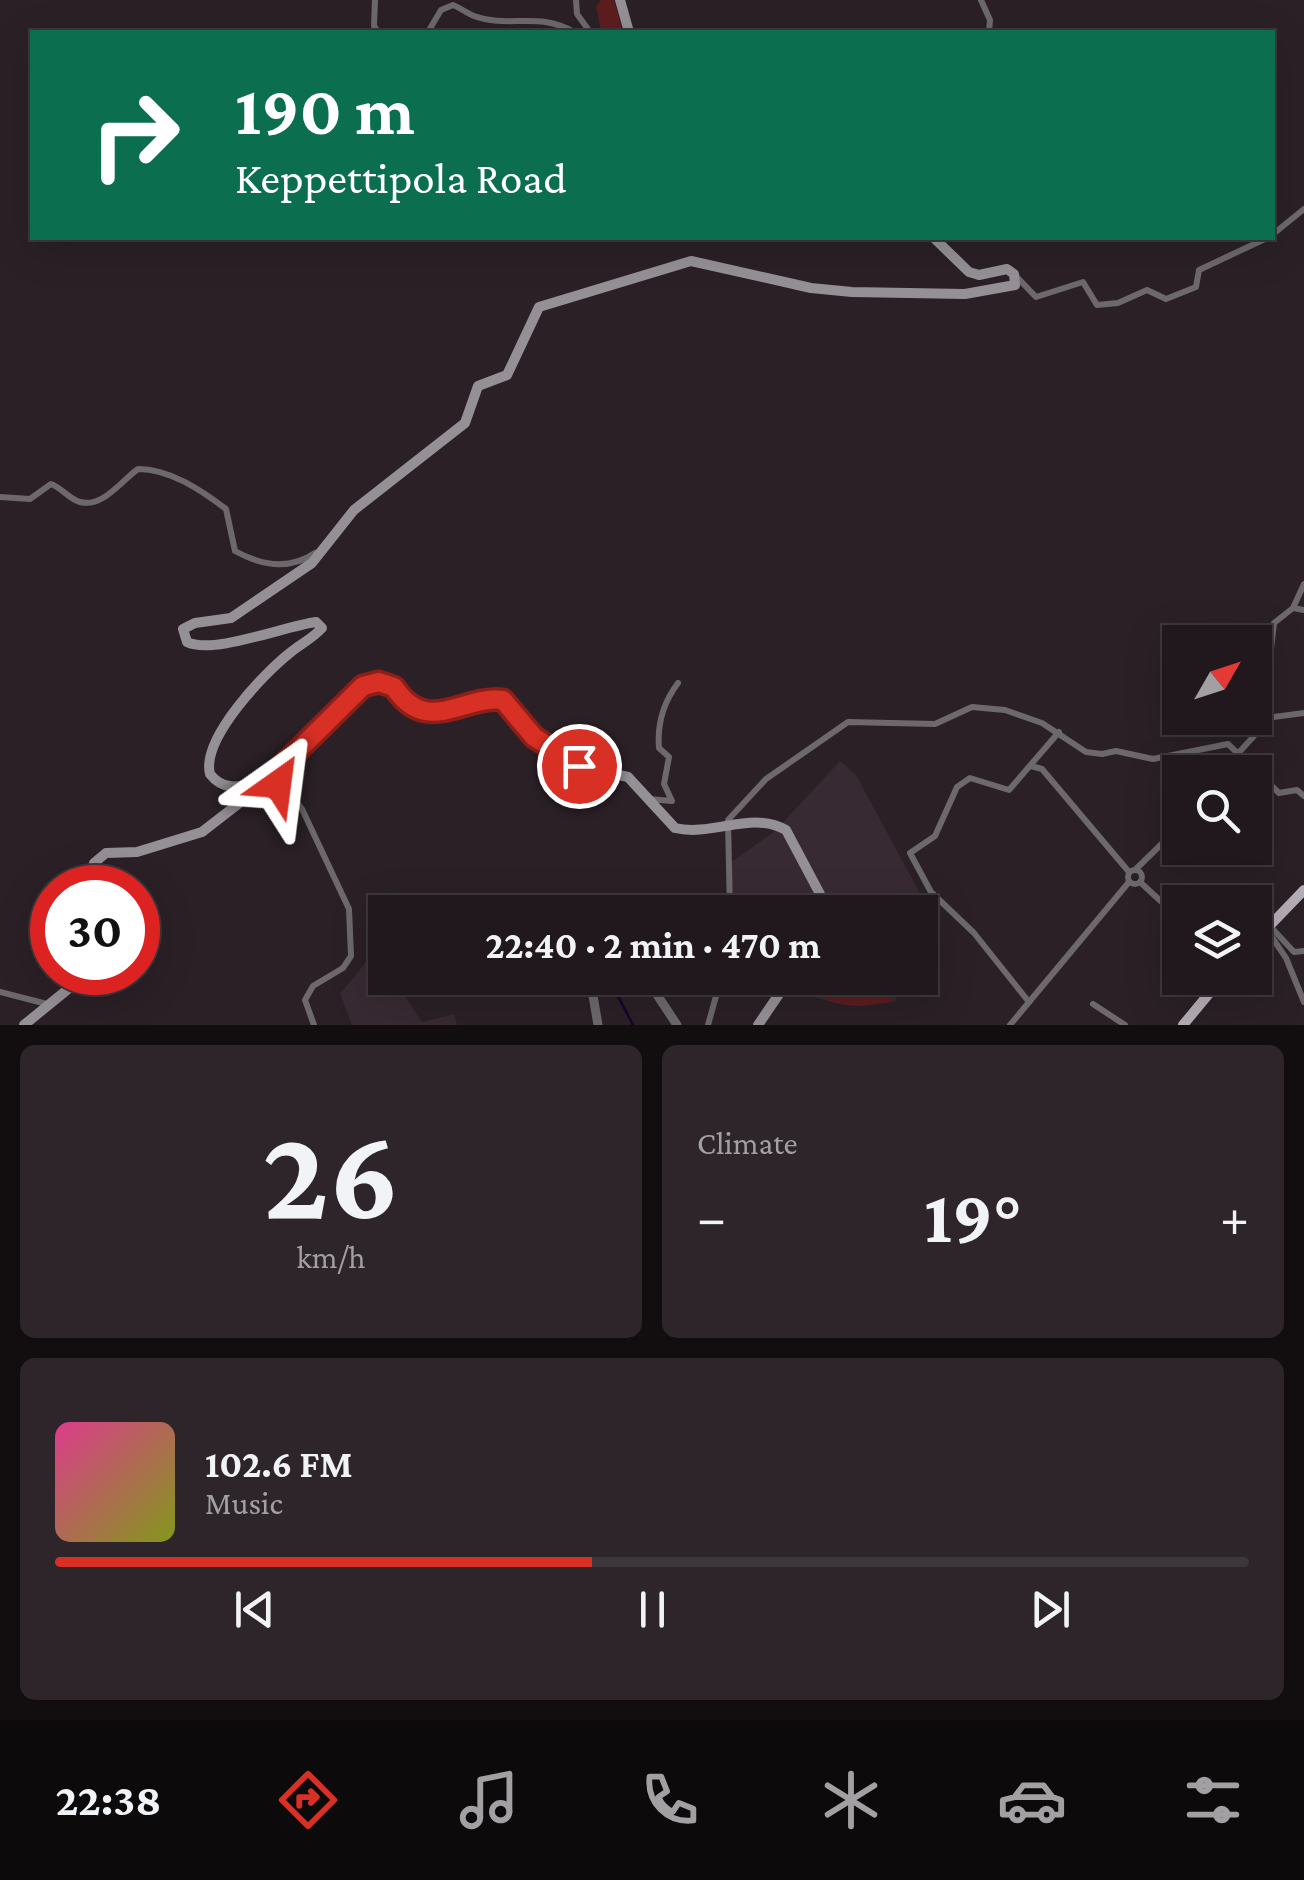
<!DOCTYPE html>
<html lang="en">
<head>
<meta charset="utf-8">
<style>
	body { margin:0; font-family:"Crimson Pro",serif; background:#2d2529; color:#f1f3f6; height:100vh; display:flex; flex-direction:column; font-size:38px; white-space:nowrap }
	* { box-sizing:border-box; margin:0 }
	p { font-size:32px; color:#a2a0a3 }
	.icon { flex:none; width:55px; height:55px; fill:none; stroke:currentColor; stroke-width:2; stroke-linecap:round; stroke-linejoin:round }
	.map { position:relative; height:1025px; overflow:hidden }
	.drawer { display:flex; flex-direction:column; gap:20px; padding:20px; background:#120d0f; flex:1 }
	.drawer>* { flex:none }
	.guide { position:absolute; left:30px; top:30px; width:1245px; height:210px; border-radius:0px; box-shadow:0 10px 40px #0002,0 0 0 2px #3d373b; background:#0b6e4f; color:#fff; overflow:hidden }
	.needle { width:65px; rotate:51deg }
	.controls { position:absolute; left:1162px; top:625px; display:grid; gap:20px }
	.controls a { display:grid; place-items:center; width:110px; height:110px; border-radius:0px; background:#20181c; box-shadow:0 10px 40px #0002,0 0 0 2px #3d373b; font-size:50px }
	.speed { position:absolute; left:30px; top:865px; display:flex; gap:20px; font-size:50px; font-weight:700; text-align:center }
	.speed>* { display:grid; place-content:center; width:130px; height:130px; border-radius:50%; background:#20181c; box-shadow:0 10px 40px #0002,0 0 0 2px #3d373b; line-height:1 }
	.speed .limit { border:15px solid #d22; background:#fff; color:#111 }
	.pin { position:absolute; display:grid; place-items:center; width:85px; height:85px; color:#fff; margin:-42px; border:5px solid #fff; border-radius:50%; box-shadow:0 2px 10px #0007 }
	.me { position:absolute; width:110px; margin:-55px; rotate:31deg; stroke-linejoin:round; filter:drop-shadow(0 0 8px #0008) }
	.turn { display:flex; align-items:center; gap:35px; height:210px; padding:0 40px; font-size:45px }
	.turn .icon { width:130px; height:130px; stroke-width:2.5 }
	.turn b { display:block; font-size:70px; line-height:85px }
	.big { font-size:75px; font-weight:700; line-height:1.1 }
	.drawer .widget { flex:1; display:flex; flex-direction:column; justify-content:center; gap:15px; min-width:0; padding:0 35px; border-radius:15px; background:#2d2529 }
	.drawer .dial { align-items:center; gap:0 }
	.dial b { font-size:130px; line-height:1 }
	.song { display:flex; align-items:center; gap:30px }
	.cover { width:120px; height:120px; border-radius:15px; background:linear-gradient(135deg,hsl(330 70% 55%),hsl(70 70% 35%)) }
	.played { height:10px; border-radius:5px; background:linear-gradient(90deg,#d93025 45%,#3d373b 45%) }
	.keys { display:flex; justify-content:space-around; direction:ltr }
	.heat { display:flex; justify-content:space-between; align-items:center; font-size:55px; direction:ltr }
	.drawer .tiles { flex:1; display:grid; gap:20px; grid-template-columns:1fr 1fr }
	.widget:last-child { grid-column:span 2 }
	.trip { position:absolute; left:368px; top:895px; width:570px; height:100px; border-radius:0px; background:#20181c; box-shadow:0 10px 40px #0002,0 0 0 2px #3d373b; font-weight:700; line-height:100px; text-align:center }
	.tabs { display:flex; height:160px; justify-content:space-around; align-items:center; background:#0d0a0b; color:#a2a0a3 }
	.tabs .icon { width:70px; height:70px }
	.tabs .selected { color:#d93025 }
	.tabs b { font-size:45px; color:#f1f3f6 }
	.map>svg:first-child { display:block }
	.built { fill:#382a32 }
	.green { fill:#5d1d1f }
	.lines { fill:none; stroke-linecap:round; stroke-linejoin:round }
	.stream { stroke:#180231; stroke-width:2.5 }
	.minor { stroke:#6c686c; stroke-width:6 }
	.tertiary { stroke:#6c686c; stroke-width:9 }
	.secondary { stroke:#958f96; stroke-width:10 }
	.primary { stroke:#b5adb6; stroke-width:10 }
	.route-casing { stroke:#8d1f18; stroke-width:25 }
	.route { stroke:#d93025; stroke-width:18 }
</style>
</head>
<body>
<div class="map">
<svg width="1304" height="1025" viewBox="0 0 1304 1025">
	<rect width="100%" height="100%" fill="#2a2026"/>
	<g class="built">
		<path d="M840 761 856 775 924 901 901 912H734L730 863 775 831Z"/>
		<path d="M381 944 385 947V978H410L401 990 422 1022 454 1014 457 1025H352L340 994Z"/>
		<path d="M790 978H898L896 1001 859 1006 835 1003 784 988Z"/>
	</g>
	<g class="green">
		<path d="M601 0H614L623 32 601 31 596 6Z"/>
		<path d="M810 978H890L891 1002C863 1007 834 1010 812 989Z"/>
	</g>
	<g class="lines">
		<path class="stream" d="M601 978 619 998 633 1025"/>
		<g class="minor">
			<path d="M375 0 374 26 378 32"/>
			<path d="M576 0 577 14 590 32"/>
			<path d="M981 0 990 20 989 32"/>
			<path d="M428 32 441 10 453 5C460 8 467 13 474 16 509 29 538 11 574 32"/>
			<path d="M1272 235 1304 209"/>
			<path d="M1015 275 1036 297 1083 282 1097 305 1118 303 1147 290 1166 299 1196 287 1199 270 1267 238"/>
			<path d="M0 497 30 499 51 484C62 488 69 499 80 502 103 508 121 481 138 469 170 469 201 490 226 509L235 551C262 566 290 570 315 553"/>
			<path d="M1304 584 1293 608 1304 610"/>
			<path d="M1259 719 1304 713"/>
			<path d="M1031 766 1042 769 1129 872"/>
			<path d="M1221 772 1254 736 1266 692 1274 623 1293 608"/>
			<path d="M552 775 564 757"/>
			<path d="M270 780 288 791 302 809 349 909 351 956 343 968 313 986 305 1000 314 1025"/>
			<path d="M649 799 672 801 664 784 669 757 659 748C657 724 663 703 678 683"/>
			<path d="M1135 870 1180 826"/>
			<circle cx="1135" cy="877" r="7"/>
			<path d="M1140 882 1180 919"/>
			<path d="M730 912 728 820 766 779 848 722 935 724 972 707 1005 710 1042 723 1086 752 1102 754 1116 751 1153 759 1228 744 1279 793 1297 790 1304 796"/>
			<path d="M1269 925 1294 952 1304 951"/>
			<path d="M1267 930 1286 958 1304 1002"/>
			<path d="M0 992 47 1004"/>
			<path d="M1029 1002 974 933 931 892 910 853 935 836 957 787 970 778 1009 790 1059 732"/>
			<path d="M1093 1004 1125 1025"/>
			<path d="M708 1025 721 978"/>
			<path d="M1010 1025 1129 882"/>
		</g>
		<g class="tertiary">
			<path d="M590 978 598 1025"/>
			<path d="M646 978 677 1025"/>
		</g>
		<g class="secondary">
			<path d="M620 0 629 32"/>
			<path d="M269 780C246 784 226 795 210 774 201 739 264 673 291 652 301 644 313 638 322 628L316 622C285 626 213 655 187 642L183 629 195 623 231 618 312 563 354 510 465 423 478 386 507 375 539 307 691 261 811 288 852 292 965 294 1015 285 1014 274 1007 269 979 275 969 272 934 238"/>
			<path d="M92 888 94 863 106 853 137 852 202 832 269 780 363 686 379 682 394 687C426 737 463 694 503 700L533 737 579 766 628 777 675 828C713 837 751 810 786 830L820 894 818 912"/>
			<path d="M24 1025 89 972"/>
			<path d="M758 1025 790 978"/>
		</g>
		<g class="primary">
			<path d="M1255 941 1304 890"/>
			<path d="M1183 1025 1222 978"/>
		</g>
	</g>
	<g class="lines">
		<g class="route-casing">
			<path id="route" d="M278 784 268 780 363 686 379 682 394 687C427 737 463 695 503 700L534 737 579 766"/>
		</g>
		<use href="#route" class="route"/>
	</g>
</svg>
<div class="controls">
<a><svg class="needle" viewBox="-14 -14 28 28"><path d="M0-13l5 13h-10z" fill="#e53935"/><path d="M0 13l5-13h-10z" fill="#a2a0a3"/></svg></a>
<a><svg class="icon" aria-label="search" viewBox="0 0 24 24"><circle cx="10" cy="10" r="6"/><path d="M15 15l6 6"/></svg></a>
<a><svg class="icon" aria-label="layers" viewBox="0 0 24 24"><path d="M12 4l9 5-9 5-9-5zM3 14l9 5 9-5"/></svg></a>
</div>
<div class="speed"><div class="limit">30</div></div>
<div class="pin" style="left:579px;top:766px;background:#d93025"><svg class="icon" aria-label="arrive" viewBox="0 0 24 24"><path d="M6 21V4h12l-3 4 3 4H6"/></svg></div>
<svg class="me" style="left:278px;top:784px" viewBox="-20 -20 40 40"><path d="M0-17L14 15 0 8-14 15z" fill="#d93025" stroke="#fff" stroke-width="4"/></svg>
<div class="trip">22:40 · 2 min · 470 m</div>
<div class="guide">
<div class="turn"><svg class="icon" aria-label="right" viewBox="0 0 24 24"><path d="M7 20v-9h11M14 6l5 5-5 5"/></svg><div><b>190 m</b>Keppettipola Road</div></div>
</div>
</div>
<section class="drawer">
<div class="tiles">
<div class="widget dial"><b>26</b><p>km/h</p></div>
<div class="widget"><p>Climate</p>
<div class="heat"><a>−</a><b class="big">19°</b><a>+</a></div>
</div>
<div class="widget">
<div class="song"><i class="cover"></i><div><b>102.6 FM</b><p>Music</p></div></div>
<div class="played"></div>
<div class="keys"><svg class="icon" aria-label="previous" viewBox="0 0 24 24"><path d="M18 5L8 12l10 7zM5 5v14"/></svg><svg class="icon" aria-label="pause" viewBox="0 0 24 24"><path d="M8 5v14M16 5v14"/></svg><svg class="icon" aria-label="next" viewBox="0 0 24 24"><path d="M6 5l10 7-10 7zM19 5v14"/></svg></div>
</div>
</div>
</section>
<nav class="tabs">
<b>22:38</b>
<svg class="icon selected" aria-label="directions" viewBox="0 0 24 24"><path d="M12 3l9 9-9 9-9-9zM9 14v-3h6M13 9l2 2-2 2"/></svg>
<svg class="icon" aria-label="music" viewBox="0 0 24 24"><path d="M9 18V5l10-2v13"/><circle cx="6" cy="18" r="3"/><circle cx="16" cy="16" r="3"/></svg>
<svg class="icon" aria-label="phone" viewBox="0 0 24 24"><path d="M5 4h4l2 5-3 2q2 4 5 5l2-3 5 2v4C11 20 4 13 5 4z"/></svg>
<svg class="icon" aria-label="climate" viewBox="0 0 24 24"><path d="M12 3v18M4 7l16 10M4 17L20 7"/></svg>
<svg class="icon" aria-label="car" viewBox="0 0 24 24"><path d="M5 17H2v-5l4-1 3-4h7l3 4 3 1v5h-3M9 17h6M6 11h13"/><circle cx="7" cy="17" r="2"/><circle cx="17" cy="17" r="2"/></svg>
<svg class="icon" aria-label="filters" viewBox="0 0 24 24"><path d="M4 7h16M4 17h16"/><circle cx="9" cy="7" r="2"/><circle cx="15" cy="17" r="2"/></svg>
</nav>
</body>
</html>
